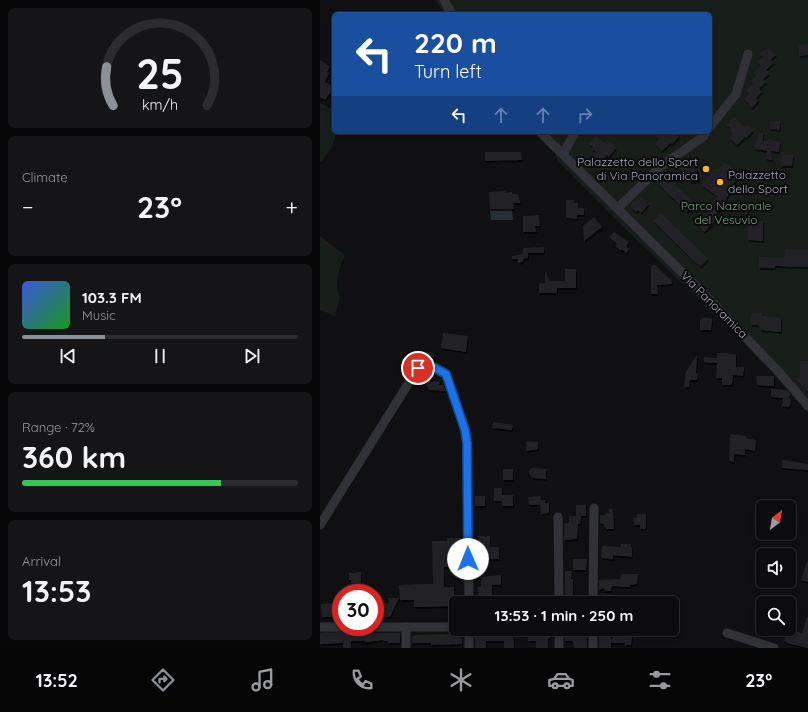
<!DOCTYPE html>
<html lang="en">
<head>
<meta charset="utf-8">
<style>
	body { margin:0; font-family:Quicksand,sans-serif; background:#151517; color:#f1f3f6; height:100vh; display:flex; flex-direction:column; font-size:15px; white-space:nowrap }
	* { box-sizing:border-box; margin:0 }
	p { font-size:13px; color:#9a9b9e }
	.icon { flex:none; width:22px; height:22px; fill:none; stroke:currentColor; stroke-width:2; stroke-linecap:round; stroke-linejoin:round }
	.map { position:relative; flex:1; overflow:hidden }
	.drawer { display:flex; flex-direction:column; gap:8px; padding:8px; background:#070708; width:320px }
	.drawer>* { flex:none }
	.guide { position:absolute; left:12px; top:12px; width:380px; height:122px; border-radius:6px; box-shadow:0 2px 6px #0003,0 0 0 1px #2c2c2e; background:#1a4fa0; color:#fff; overflow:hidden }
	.needle { width:26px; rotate:31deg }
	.controls { position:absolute; left:436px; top:500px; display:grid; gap:8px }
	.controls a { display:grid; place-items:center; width:40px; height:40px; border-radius:6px; background:#0c0c0e; box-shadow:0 2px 6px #0003,0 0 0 1px #2c2c2e; font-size:20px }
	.speed { position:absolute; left:12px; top:584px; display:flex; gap:8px; font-size:20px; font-weight:700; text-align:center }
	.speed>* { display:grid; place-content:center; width:52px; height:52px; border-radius:50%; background:#0c0c0e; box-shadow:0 2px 6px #0003,0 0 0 1px #2c2c2e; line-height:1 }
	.speed .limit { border:6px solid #d22; background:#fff; color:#111 }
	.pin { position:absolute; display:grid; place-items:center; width:34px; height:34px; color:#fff; margin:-17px; border:2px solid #fff; border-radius:50%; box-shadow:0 1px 4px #0007 }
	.me { position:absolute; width:44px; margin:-22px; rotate:359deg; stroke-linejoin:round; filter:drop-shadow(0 0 3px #0008) }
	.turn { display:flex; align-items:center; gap:14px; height:84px; padding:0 16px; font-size:18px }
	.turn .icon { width:52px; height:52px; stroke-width:2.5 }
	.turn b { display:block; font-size:28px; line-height:34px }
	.lanes { display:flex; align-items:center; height:38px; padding:0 16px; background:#0003; justify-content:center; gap:20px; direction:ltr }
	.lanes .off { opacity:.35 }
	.big { font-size:30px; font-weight:800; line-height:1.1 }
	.drawer .widget { flex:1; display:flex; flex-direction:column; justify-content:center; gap:6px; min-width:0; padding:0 14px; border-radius:6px; background:#151517 }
	.drawer .dial { align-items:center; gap:0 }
	.dial svg { height:104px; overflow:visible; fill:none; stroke:#2c2c2e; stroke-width:7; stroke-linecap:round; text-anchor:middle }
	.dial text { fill:#f1f3f6; stroke:none }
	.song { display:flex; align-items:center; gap:12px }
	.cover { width:48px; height:48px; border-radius:6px; background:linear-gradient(135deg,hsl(230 70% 55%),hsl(120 70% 35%)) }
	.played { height:4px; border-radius:2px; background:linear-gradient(90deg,#8c9099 30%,#2c2c2e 30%) }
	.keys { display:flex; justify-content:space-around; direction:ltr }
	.heat { display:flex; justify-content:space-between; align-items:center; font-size:22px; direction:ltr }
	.charge { height:6px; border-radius:3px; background:linear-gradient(90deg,#34c759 72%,#2c2c2e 0) }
	.trip { position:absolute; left:129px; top:596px; width:230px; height:40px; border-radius:6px; background:#0c0c0e; box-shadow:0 2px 6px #0003,0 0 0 1px #2c2c2e; font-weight:800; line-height:40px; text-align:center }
	.tab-bar { display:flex; height:64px; justify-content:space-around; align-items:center; background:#050506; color:#9a9b9e }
	.tab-bar .icon { width:28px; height:28px }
	.tab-bar .on { color:#8c9099 }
	.tab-bar b { font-size:18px; color:#f1f3f6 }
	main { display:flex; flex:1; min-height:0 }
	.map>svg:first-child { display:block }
	.green { fill:#171d18 }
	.water { fill:#262f36 }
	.building { fill:#232326; filter:url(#shadow) }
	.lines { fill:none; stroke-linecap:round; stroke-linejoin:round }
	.minor { stroke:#313237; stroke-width:9 }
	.route-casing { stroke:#114b97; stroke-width:10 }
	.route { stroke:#1a73e8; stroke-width:7 }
	.poi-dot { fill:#fdb61d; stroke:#0c0b0d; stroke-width:1.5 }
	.labels { text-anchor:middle; stroke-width:4; stroke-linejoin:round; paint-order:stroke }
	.poi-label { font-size:12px; fill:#a1a6b4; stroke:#0c0b0d; text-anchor:end }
	.park-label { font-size:12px; fill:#76a079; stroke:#0c0b0d }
	.street-label { font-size:12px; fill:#a1a6b4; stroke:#0c0b0d }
</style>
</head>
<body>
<main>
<section class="drawer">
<div class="widget dial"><svg viewBox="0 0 100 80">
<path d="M14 69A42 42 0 1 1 86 69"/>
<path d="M14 69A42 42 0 0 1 9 39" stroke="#8c9099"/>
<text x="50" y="56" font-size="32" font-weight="700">25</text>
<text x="50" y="72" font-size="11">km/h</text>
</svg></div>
<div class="widget"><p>Climate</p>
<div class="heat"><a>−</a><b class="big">23°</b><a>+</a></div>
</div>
<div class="widget">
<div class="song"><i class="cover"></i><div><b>103.3 FM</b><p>Music</p></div></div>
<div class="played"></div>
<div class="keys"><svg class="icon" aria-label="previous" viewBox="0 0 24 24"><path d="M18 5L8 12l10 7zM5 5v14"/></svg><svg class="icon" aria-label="pause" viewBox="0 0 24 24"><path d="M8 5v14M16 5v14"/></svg><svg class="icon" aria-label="next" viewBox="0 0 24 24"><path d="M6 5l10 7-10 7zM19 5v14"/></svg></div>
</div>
<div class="widget"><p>Range · 72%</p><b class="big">360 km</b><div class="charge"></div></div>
<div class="widget"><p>Arrival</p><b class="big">13:53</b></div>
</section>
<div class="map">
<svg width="488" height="648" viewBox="0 0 488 648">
	<defs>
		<filter id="shadow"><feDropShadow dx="1" dy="2" stdDeviation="0" flood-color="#0009"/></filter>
	</defs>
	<rect width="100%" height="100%" fill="#101012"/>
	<g class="green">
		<path d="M116 0H488V411L485 407 419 338 313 236 238 161 235 153 213 132H390V14H124Z"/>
		<path d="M0 103 14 110V132H17L11 149 2 161 0 162Z"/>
		<path d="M0 236 25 255 21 264 17 279V290L20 296 15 316 0 310Z"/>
	</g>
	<path class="water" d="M192 209 193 220H171L170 210Z"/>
	<g class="building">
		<path d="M488 44V55L479 56V45Z"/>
		<path d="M447 47 456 55 450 60 453 63 446 70 449 74 443 79 446 82 439 89 442 92 436 98 439 100 432 108 424 99 429 94 426 91 433 84 430 81 436 76 433 73 441 66 437 62 443 57 440 54Z"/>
		<path d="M0 60 10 67 7 72 9 73 5 82 14 87 10 94H9L5 100 0 97Z"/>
		<path d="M414 117 424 127 427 125 433 131 426 138 425 137 417 145 409 138 413 134 410 130 411 129 407 125Z"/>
		<path d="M450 121H460V130L450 129Z"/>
		<path d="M338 132H343L346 134 348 132H354L359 137 352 144 350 143 342 151 335 144 339 139 335 136Z"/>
		<path d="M439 133H443V141H448V139H451V141L460 142 459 152 451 151 452 160 446 159 447 151 434 149Z"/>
		<path d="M276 136 287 145 289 142 296 148 289 157 287 155 280 163 272 157 276 152 272 149 273 147 269 144Z"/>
		<path d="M165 152H201L202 160 165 161Z"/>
		<path d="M462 154 473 155 472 166H461Z"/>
		<path d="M362 159 364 160 362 162 368 168 374 169 378 174 379 181 371 182 354 164Z"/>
		<path d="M405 162 420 175 412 186 403 207 393 217 396 221 384 232 376 224 388 213 384 210 398 197 382 185 394 169H399Z"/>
		<path d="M344 174 375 204 367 212 336 182Z"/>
		<path d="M185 191V193L192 192 193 194H198L200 203H193L194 209H170L169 192Z"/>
		<path d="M321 197 329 204 321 213 318 210 316 212 311 207 312 202 317 201Z"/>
		<path d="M246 200H254V203H258V208H264V215H257V219L246 218Z"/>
		<path d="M341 213 388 259 380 267 333 221Z"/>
		<path d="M219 215 220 226H215L216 232H203V216Z"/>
		<path d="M274 217 282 227 264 241 263 226Z"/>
		<path d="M428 221H443V241L428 240Z"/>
		<path d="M294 232 309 242 306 246 309 249 306 253 303 250H300L295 246 297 244 289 237Z"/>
		<path d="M224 247V253H208V258L203 259V262L198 263V259H192V256L203 254V248Z"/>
		<path d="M465 249 488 250V267L455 266V268H439V257L464 258Z"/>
		<path d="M335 265 351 280 352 284 337 285 338 294H331V266Z"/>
		<path d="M245 269H256V288H237V293H219V283H225V271L230 281H245Z"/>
		<path d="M433 313H442V316L461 318V332L441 330 439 325H431V317L432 316Z"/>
		<path d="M382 318 392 319 391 330H380V320Z"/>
		<path d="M123 333 148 336 146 352 121 348Z"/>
		<path d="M99 351 114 353 113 362H97Z"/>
		<path d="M397 353 416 354V367H424L423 376 413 375 412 384 411 385H402V378H396L397 363 384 362V357L397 358Z"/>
		<path d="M377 355 376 373 378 374 377 380H370L369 387H364L366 372Z"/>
		<path d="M480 361H488V392L474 378H480Z"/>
		<path d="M436 376H454V386L437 385Z"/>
		<path d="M109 378 111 382 120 381 119 385H123L126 391 109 390 104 380Z"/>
		<path d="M451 389 467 390 470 394 469 398H471L470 406 468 407 462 406 463 398 451 397Z"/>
		<path d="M173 422 193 425 192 430 172 428Z"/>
		<path d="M410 434 426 436V438L436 440 435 451 425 449V455L414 454V462L409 461Z"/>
		<path d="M207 441 218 442V449L206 451Z"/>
		<path d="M462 460 488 464V470L462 468Z"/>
		<path d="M213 468 226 469V479L212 478 209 473 210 469Z"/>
		<rect x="183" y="469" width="10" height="11"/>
		<path d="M174 488H182V495H193V506H182V501H174Z"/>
		<rect x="155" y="496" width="10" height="10"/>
		<path d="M221 496V500H225V503H229V513L221 514 220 505H209L208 497Z"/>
		<path d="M256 505H266V516H261L260 524H258L257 538 256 539 244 540V523H249V516H256Z"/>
		<path d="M289 509H293L294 529H286V527L284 528V524L280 523V515H285L286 513H289Z"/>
		<path d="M317 514H326V529H320V525H314V518H317Z"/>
		<path d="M158 536H170V547H179V559L158 560Z"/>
		<path d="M127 538H142V564L138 565V566L124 567V587H134V596H143V603H136V606L94 607V600H80L79 585 113 584 112 541H127Z"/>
		<path d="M301 544H311V547H312V557L293 555V559L281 558 282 546 301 547Z"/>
		<path d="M253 559H267L266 570H253Z"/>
		<path d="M487 562H488V582L481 580Z"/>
		<path d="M245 571H252L251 579H253V603H245Z"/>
		<path d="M36 572H41V583H31V580H29V573H36Z"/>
		<path d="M301 574H318L317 584 310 585V587L292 586 291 591H286L283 588 279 590V580L300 579Z"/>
		<path d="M181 575V585H172V600H162V599H159L158 587H161V577Z"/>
		<path d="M68 598H79L70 617H55V603H69Z"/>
		<path d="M17 603V606H21V617H2L1 604Z"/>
		<path d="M487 617 488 618V648L467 643V642L464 641 466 635 469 636 471 630 482 633Z"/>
		<path d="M141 629 142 644 111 645V643H92V636H95V635L134 634V633L139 632Z"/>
		<path d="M227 629H230L231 637 228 638V648H216V641H208V630Z"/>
		<path d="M245 629H266L267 648H254L253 641H245Z"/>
		<path d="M279 629H291V640L300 629H313L311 645H305V643H291V648H279Z"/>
		<path d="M44 631 55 633H80V643H68V641H63V640L45 642V641H31V648H23V643L0 644V633Z"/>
		<path d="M193 631 194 648H184V641H166V648H155V632Z"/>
	</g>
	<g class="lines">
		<g class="minor">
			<path d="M124 0 132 14"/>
			<path d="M390 127 416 94 428 54"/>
			<path d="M220 132 390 300 457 370 488 406"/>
			<path d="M243 154 254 134 253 132"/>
			<path d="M298 208 340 167 384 136 386 132"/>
			<path d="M238 517 239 603"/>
			<path d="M0 525 98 368C113 367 113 367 126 374L145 430 147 443 149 603"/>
			<path d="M273 603 274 508"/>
			<path d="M0 627H21"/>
			<path d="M55 627H136"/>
			<path d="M86 627V648"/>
			<path d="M407 633 454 648"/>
			<path d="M149 648V629"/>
			<path d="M239 648V629"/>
			<path d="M273 648V629"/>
		</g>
	</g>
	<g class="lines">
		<g class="route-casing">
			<path id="route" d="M98 368 113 367 126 374 145 430 147 443 148 559"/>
		</g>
		<use href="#route" class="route"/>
	</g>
	<g class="poi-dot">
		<circle cx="386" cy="169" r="4"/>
		<circle cx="400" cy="182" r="4"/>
	</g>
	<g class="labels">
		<g class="poi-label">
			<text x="378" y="166">Palazzetto dello Sport<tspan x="378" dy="14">di Via Panoramica</tspan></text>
			<text x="408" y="179" text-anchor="start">Palazzetto<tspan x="408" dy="14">dello Sport</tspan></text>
		</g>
		<g class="park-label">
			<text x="406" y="210">Parco Nazionale<tspan x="406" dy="14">del Vesuvio</tspan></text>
		</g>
		<g class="street-label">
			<text transform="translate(394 305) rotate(45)" y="4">Via Panoramica</text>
		</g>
	</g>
</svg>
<div class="controls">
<a><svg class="needle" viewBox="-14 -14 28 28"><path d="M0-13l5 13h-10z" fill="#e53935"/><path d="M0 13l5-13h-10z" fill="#9a9b9e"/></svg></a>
<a><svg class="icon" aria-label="sound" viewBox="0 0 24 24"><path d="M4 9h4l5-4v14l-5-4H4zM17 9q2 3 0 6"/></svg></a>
<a><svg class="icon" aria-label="search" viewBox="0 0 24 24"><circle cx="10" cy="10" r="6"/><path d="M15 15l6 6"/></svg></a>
</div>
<div class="speed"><div class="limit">30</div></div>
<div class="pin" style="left:98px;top:368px;background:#d93025"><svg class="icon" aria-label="arrive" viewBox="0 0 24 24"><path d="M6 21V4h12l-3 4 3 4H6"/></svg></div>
<svg class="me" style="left:148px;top:559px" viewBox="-20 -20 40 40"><circle r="19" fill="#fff"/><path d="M0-13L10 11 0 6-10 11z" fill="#1a73e8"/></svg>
<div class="trip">13:53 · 1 min · 250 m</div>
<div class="guide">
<div class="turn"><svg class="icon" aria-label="left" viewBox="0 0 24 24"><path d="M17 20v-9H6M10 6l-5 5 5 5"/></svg><div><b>220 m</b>Turn left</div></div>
<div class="lanes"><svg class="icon" aria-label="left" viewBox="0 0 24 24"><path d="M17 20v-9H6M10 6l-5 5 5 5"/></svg><svg class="icon off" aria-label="ahead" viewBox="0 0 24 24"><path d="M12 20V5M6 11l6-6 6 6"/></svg><svg class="icon off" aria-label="ahead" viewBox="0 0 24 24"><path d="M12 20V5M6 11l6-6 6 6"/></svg><svg class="icon off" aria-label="right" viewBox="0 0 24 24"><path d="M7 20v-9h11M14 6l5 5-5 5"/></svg></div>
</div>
</div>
</main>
<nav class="tab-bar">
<b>13:52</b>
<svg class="icon on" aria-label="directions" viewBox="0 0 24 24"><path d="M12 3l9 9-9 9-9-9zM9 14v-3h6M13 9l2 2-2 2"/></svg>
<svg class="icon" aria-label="music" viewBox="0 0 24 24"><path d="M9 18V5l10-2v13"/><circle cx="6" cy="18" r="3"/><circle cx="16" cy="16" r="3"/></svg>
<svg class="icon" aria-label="phone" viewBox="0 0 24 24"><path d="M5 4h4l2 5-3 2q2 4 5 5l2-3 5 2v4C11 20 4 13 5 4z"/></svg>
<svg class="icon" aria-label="climate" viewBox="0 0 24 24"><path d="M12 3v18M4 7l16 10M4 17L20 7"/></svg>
<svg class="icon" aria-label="car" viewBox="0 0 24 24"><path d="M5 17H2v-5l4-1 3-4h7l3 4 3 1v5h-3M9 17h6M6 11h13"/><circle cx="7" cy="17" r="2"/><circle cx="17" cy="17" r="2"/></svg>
<svg class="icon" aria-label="filters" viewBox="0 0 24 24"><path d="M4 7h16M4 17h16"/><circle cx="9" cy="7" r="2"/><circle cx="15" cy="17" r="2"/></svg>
<b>23°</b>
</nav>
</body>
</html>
